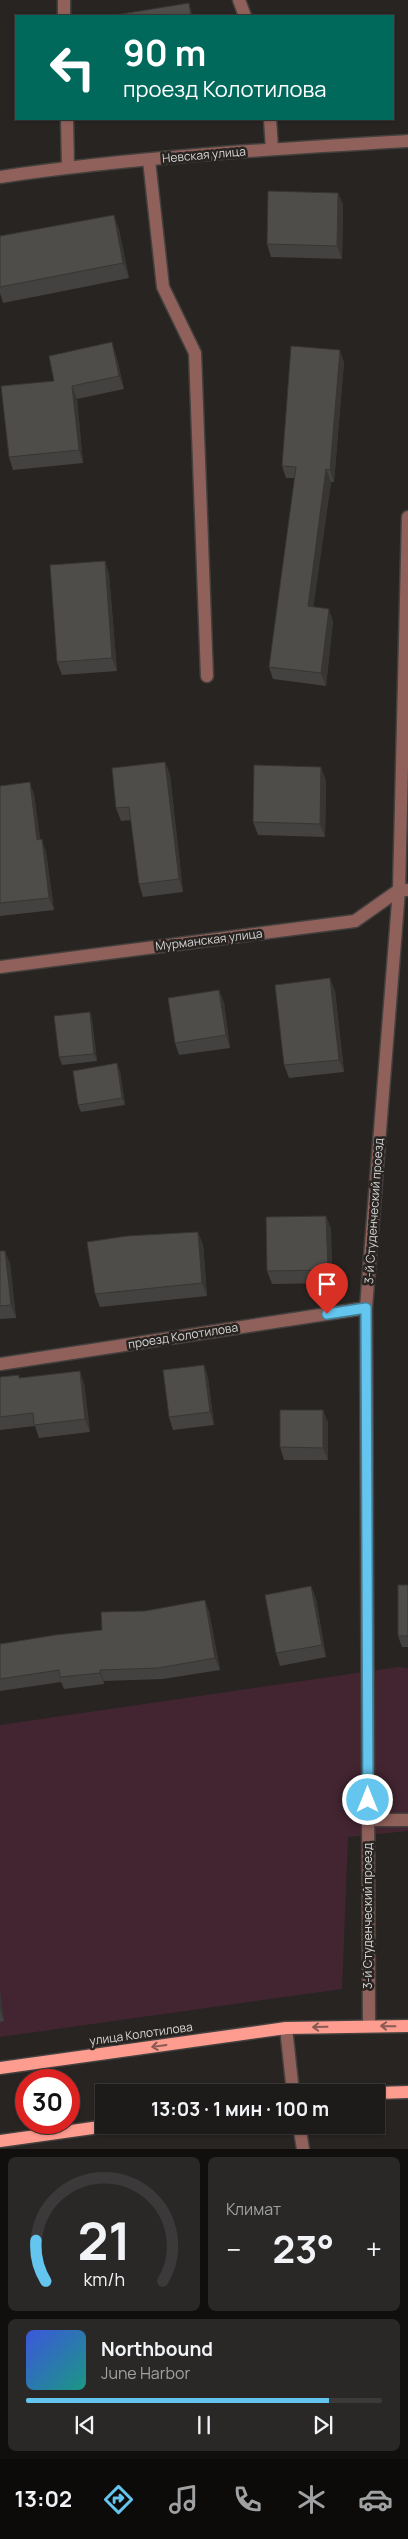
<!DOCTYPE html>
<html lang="ru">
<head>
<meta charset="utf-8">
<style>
	body { margin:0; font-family:Manrope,sans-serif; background:#2a2827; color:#f1f3f6; height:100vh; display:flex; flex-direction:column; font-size:19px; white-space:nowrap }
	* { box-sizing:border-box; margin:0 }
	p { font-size:16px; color:#a0a1a2 }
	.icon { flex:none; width:28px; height:28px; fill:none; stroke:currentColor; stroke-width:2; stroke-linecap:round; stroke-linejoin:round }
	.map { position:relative; height:2149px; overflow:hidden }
	.sheet { display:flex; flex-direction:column; gap:8px; padding:8px; background:#100f0e; flex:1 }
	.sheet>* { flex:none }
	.top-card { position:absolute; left:15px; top:15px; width:379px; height:105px; border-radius:0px; box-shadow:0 1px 4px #0004,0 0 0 1px #3b3939; background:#00695c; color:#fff; overflow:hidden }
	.speed { position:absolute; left:15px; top:2069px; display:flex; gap:10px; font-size:25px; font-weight:700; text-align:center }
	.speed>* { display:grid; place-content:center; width:65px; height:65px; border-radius:50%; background:#1d1b1a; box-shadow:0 1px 4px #0004,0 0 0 1px #3b3939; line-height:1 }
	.speed .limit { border:8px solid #d22; background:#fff; color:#111 }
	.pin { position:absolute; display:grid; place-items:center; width:42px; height:42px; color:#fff; margin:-51px -21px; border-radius:50% 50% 50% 0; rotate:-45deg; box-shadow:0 0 5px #0007 }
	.pin .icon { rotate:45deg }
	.me { position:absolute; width:55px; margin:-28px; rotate:0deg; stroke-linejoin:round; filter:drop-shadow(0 0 4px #0008) }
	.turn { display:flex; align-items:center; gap:18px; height:105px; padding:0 25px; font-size:22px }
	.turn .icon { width:65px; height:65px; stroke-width:2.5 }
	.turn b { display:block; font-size:35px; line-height:42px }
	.big { font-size:38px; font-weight:700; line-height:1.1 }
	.sheet .card { flex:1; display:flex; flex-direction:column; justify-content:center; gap:8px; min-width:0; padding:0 18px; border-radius:8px; background:#2a2827 }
	.sheet .dial { align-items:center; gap:0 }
	.dial svg { height:130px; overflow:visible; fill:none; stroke:#3b3939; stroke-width:7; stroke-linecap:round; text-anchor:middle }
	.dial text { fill:#f1f3f6; stroke:none }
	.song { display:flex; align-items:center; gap:15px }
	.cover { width:60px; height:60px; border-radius:8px; background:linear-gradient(135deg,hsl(230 70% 55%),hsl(170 70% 35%)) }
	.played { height:5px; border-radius:2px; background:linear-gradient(90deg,#64c5ee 85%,#3b3939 85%) }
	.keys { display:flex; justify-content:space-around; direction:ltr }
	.heat { display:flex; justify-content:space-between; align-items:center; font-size:28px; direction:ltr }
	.sheet .tiles { flex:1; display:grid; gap:8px; grid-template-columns:1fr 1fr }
	.card:last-child { grid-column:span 2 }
	.trip { position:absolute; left:95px; top:2084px; width:290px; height:50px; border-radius:0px; background:#1d1b1a; box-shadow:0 1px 4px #0004,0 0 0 1px #3b3939; font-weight:700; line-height:50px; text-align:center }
	.tab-bar { display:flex; height:80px; justify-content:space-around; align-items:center; background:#0c0b0a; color:#a0a1a2 }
	.tab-bar .icon { width:35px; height:35px }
	.tab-bar .active { color:#64c5ee }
	.tab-bar b { font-size:22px; color:#f1f3f6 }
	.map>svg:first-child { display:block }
	.green { fill:#432531 }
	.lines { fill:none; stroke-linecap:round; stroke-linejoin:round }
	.minor-casing { stroke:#43403e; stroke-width:15 }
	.major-casing { stroke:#43403e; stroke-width:15 }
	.minor { stroke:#90615a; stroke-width:12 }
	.major { stroke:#fd9c8f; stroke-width:12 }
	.wall { fill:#434240 }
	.shaded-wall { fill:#373634 }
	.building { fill:#4e4d4a; stroke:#373634 }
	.oneway { stroke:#875a53 }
	.route-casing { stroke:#41809b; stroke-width:12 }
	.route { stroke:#64c5ee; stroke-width:9 }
	.labels { text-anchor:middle; stroke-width:5; stroke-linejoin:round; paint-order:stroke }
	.street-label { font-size:12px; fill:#d7d6d4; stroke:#272422 }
</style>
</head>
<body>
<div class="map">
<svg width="408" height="2149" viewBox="0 0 408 2149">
	<rect width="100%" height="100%" fill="#272422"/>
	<path class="green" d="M398 1667 408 1668V1831L348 1837 342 1989 0 2037V1725Z"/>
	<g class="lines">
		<g class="minor-casing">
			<g id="minor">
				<path d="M64 0V16"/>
				<path d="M239 0 245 16"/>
				<path d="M67 119 68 167"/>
				<path d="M270 119 272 149"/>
				<path d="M149 160 163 287 195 353 207 676"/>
				<path d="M0 177C135 157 272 149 408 141"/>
				<path d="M0 967 355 921 399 890H408"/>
				<path d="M0 1364 366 1308"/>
				<path d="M368 1820H408"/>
				<path d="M369 2026 366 1308 399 890 408 517"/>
				<path d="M286 2028 293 2092"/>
				<path d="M299 2125 303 2149"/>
			</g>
		</g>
		<g class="major-casing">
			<g id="major">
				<path d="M0 2068 286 2028 408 2026"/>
				<path d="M376 2093 408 2092"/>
				<path d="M0 2141 114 2125"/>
			</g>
		</g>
		<use href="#minor" class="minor"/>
		<use href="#major" class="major"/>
	</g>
	<g class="wall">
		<path d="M338 193 343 205 342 259 271 257 267 244Z"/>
		<path d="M114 215 119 230 129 278 3 303 0 293V236Z"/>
		<path d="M116 355 124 389 77 399 83 463 13 470 9 457 54 381Z"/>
		<path d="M344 362 334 482H331L313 607 333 621 326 686 273 679 269 667 295 478H286L282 466Z"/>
		<path d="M105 561 109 574 117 671 62 675 57 662Z"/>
		<path d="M165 762 170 775 183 892 143 897 139 884 131 820 121 821 116 808Z"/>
		<path d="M326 780 325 837 258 835 253 822Z"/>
		<path d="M0 786 34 794 40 839 46 852 54 910 0 916Z"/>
		<path d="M219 990 224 1003 230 1048 179 1055 175 1043Z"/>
		<path d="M335 991 344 1072 289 1078 284 1065Z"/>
		<path d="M90 1012 92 1020 97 1061 62 1065 59 1057Z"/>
		<path d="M120 1071 125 1105 81 1112 78 1105Z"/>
		<path d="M326 1216 331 1229 332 1283 272 1284 267 1271Z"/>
		<path d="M203 1244 207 1296 100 1307 95 1294Z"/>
		<path d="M0 1251 10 1263 16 1318 0 1319Z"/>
		<path d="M204 1365 208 1378 214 1425 173 1430 169 1417Z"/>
		<path d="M0 1377 20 1378 84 1383 90 1432 39 1438 35 1426 0 1430Z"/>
		<path d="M323 1410 328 1423V1460H284L280 1447Z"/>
		<path d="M408 1585V1647H402L398 1636Z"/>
		<path d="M311 1586 316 1599 326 1657 280 1666 276 1653Z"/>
		<path d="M209 1611 220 1670 163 1679 104 1681V1684L64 1689 61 1682 0 1691V1644L102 1630Z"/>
		<path d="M0 1992 4 2021 0 2022Z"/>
	</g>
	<g class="shaded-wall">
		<path d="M189 3 193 16H191Z"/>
		<path d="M338 193 343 205 342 259 337 246Z"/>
		<path d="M114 215 119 230 129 278 123 263Z"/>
		<path d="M112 342 116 355 124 389 119 376Z"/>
		<path d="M340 350 344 362 334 482 330 470Z"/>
		<path d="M72 386 77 399 83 463 79 450Z"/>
		<path d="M326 469 331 482 312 618 308 606Z"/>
		<path d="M105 561 109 574 117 671 112 658Z"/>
		<path d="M329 609 333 621 326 686 321 673Z"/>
		<path d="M165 762 170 775 183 892 179 879Z"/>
		<path d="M321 767 326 780 325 837 320 824Z"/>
		<path d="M30 782 34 794 42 852 37 840Z"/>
		<path d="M42 839 46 852 54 910 49 898Z"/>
		<path d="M330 978 335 991 344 1072 339 1060Z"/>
		<path d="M219 990 224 1003 230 1048 226 1035Z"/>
		<path d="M90 1012 92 1020 97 1061 94 1054Z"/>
		<path d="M117 1063 120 1071 125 1105 122 1098Z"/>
		<path d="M326 1216 331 1229 332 1283 328 1270Z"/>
		<path d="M198 1232 203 1244 207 1296 202 1283Z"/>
		<path d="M5 1251 10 1263 16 1318 11 1305Z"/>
		<path d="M204 1365 208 1378 214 1425 210 1412Z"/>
		<path d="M80 1371 84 1383 90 1432 85 1419Z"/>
		<path d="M323 1410 328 1423V1460L323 1448Z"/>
		<path d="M311 1586 316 1599 326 1657 322 1645Z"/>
		<path d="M205 1600 209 1611 220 1670 215 1658Z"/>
		<path d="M100 1670 104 1681V1684L100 1673Z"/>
		<path d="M0 1992 4 2021 0 2009Z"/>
	</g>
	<g class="building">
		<path d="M189 3 191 16H109Z"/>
		<path d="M268 191 338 193 337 246 267 244Z"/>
		<path d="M114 215 123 263 0 287V236Z"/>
		<path d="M112 342 119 376 72 386 79 450 9 457 1 386 54 381 49 356Z"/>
		<path d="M291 346 340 350 330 470 326 469 308 606 329 609 321 673 269 667 296 467 282 466Z"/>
		<path d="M105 561 112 658 57 662 50 565Z"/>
		<path d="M165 762 179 879 139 884 129 807 116 808 112 768Z"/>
		<path d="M254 765 321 767 320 824 253 822Z"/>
		<path d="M30 782 37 840 42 839 49 898 0 903V786Z"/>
		<path d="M330 978 339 1060 284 1065 275 985Z"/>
		<path d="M219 990 226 1035 175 1043 168 998Z"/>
		<path d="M90 1012 94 1054 59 1057 54 1016Z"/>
		<path d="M117 1063 122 1098 78 1105 73 1071Z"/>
		<path d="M326 1216 328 1270 267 1271 266 1217Z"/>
		<path d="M198 1232 202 1283 95 1294 87 1242 127 1236Z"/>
		<path d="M0 1251H5L11 1305 0 1306Z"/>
		<path d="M204 1365 210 1412 169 1417 163 1370Z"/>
		<path d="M80 1371 85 1419 34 1425 33 1413 0 1417V1377L19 1375V1378Z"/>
		<path d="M280 1410H323V1448L280 1447Z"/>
		<rect x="398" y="1585" width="10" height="51"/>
		<path d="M311 1586 322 1645 276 1653 265 1595Z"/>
		<path d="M205 1600 215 1658 158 1668 100 1670V1673L60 1677 59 1670 0 1679V1644L55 1635 102 1630 101 1612 145 1611Z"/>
	</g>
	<defs><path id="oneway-shaft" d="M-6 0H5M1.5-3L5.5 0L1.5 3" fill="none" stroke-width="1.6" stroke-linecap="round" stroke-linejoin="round" transform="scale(1.25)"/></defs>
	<g class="oneway">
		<use href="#oneway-shaft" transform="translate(388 2026) rotate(-179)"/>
		<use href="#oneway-shaft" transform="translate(320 2027) rotate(179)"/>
		<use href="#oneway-shaft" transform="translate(159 2046) rotate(172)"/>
	</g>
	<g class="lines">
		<g class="route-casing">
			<path id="route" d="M327 1314 366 1308 368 1800"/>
		</g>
		<use href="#route" class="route"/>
	</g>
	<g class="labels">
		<g class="street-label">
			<text transform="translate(204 155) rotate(-5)" y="4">Невская улица</text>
			<text transform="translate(209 940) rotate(-7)" y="4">Мурманская улица</text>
			<text transform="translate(374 1211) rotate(-86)" y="4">3-й Студенческий проезд</text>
			<text transform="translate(183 1336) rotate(-9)" y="4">проезд Колотилова</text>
			<text transform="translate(368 1916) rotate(-90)" y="4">3-й Студенческий проезд</text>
			<text transform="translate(141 2034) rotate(-8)" y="4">улица Колотилова</text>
		</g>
	</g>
</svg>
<div class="speed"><div class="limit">30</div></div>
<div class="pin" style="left:327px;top:1314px;background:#d93025"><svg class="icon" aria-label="arrive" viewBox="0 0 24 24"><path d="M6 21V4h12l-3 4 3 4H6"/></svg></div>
<svg class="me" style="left:368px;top:1800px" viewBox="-20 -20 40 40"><circle r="17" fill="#64c5ee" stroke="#fff" stroke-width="3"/><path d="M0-11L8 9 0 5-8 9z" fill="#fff"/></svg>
<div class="trip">13:03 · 1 мин · 100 m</div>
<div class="top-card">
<div class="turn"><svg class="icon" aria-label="left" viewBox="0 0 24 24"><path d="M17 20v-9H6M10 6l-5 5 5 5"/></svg><div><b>90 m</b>проезд Колотилова</div></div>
</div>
</div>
<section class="sheet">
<div class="tiles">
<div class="card dial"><svg viewBox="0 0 100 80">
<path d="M14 69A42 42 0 1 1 86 69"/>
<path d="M14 69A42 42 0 0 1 8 44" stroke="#64c5ee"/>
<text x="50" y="56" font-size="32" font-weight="700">21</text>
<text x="50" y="72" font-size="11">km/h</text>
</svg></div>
<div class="card"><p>Климат</p>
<div class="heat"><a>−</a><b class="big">23°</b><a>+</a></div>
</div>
<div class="card">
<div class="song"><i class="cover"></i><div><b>Northbound</b><p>June Harbor</p></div></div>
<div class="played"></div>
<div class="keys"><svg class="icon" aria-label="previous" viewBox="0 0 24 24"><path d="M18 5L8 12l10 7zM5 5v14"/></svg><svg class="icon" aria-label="pause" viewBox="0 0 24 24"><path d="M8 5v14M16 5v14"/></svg><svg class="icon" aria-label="next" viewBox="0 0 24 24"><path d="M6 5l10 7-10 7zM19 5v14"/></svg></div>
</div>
</div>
</section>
<nav class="tab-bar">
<b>13:02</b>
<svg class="icon active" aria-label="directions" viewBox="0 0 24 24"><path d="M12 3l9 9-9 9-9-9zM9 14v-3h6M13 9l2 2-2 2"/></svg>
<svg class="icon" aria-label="music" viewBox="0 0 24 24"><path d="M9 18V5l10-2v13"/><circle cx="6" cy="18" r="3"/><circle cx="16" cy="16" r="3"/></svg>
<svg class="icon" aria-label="phone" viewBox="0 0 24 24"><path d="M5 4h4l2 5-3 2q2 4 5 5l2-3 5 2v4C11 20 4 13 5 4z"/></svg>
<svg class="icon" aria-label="climate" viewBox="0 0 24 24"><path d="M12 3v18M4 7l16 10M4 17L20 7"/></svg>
<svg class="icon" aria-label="car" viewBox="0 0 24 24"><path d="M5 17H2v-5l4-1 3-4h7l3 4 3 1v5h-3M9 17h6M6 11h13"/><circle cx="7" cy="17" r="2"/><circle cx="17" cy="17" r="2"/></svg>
</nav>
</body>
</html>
